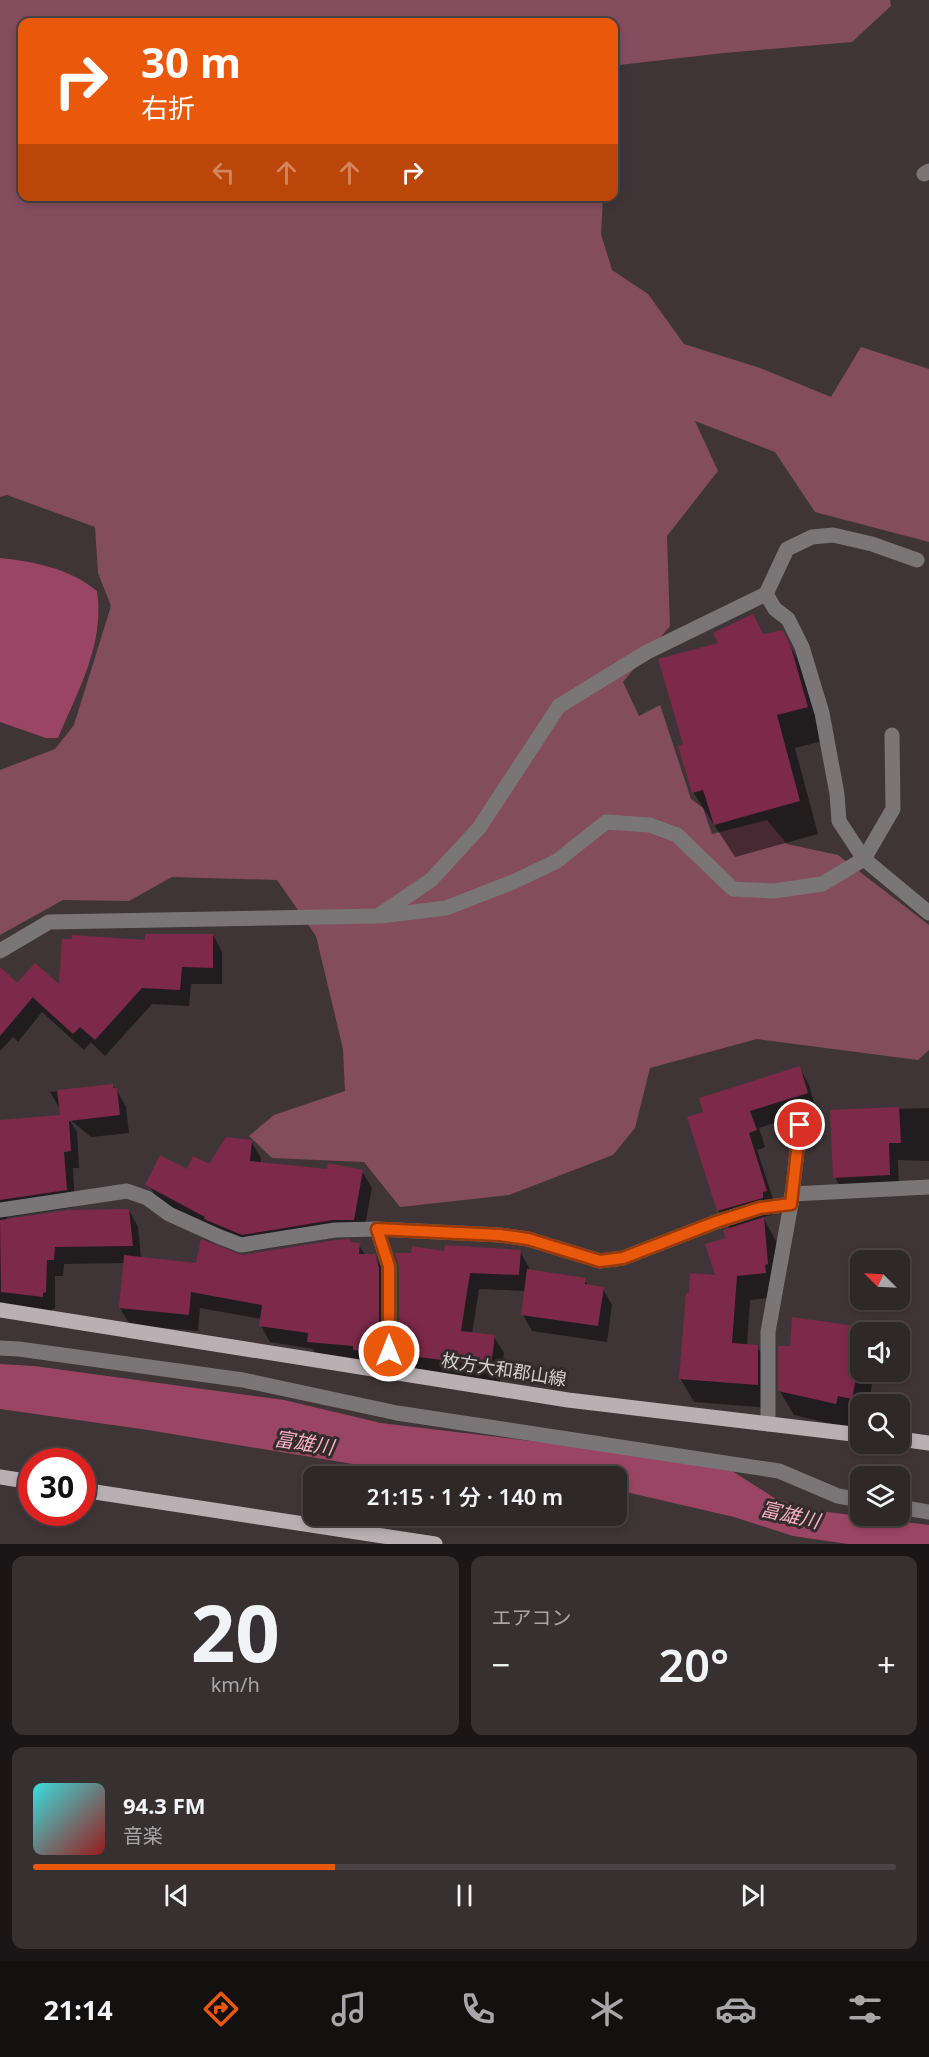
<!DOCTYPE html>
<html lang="ja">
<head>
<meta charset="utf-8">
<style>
	body { margin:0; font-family:"Noto Sans","Noto Sans JP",sans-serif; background:#373031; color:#f1f3f6; height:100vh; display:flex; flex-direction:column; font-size:22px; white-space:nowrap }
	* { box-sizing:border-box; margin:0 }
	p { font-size:20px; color:#a7a6a8 }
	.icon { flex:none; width:33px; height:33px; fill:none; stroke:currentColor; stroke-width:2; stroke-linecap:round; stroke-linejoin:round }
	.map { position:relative; height:1544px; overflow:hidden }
	.side { display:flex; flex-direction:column; gap:12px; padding:12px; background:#1a1617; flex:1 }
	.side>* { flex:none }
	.banner { position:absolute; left:18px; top:18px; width:600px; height:183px; border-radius:12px; box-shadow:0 3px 9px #0003,0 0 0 2px #4a4446; background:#ea580c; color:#fff; overflow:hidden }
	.needle { width:39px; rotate:294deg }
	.tools { position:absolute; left:850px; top:1250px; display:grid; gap:12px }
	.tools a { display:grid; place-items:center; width:60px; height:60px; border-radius:12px; background:#2f2829; box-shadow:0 3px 9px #0003,0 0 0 2px #4a4446; font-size:30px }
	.speed { position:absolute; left:18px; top:1448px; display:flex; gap:12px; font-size:30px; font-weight:700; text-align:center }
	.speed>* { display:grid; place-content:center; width:78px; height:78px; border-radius:50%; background:#2f2829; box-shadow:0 3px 9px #0003,0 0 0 2px #4a4446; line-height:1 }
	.speed .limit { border:9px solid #d22; background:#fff; color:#111 }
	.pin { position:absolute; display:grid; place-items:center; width:51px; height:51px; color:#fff; margin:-26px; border:3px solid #fff; border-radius:50%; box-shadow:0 2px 6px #0007 }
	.me { position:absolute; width:66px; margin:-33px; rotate:0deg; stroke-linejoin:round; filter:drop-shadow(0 0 4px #0008) }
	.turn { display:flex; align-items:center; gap:21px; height:126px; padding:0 24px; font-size:27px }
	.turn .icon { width:78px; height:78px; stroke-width:2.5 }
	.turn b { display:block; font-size:42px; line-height:51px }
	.lanes { display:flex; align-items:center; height:57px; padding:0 24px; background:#0003; justify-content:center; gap:30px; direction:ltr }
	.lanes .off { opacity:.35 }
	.big { font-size:45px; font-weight:600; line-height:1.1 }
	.side .card { flex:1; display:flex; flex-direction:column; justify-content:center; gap:9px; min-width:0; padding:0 21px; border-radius:12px; background:#373031 }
	.side .dial { align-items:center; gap:0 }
	.dial b { font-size:78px; line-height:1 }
	.song { display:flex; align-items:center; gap:18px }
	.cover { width:72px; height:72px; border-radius:9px; background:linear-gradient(135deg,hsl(180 70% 55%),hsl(0 70% 35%)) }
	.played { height:6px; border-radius:3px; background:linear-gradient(90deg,#ea580c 35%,#4a4446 35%) }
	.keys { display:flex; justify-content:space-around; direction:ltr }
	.heat { display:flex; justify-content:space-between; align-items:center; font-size:33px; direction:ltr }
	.side .tiles { flex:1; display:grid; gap:12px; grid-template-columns:1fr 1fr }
	.card:last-child { grid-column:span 2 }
	.trip { position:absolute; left:303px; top:1466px; width:324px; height:60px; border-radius:12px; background:#2f2829; box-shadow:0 3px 9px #0003,0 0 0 2px #4a4446; font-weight:600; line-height:60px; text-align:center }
	.dock { display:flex; height:96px; justify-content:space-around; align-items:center; background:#131010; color:#a7a6a8 }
	.dock .icon { width:42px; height:42px }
	.dock .current { color:#ea580c }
	.dock b { font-size:27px; color:#f1f3f6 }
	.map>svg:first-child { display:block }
	.green { fill:#834d5e }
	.water { fill:#9b4564 }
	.shadow { fill:#0007 }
	.building { fill:#7d294a }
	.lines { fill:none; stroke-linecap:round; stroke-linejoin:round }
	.minor { stroke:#7a7576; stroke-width:15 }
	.major { stroke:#bab0b3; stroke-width:15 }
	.route-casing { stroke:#983908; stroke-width:15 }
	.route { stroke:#ea580c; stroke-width:10 }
	.labels { text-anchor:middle; stroke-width:6; stroke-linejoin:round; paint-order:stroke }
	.street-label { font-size:18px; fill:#d6d0d1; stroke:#342b2d }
	.water-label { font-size:20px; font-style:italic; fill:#f8afc5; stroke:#342b2d }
</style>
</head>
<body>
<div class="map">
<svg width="929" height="1544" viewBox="0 0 929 1544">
	<rect width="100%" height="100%" fill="#3f3537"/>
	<path class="green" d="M0 0H890L891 6 852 42 724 53 619 65 614 71V22H22V196L603 197 601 234 612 270 648 294 684 344 760 368 831 397 861 347 929 369V542L815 512 775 452 695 421 718 471 667 536 670 626 623 682 639 716 660 705 691 799 703 808 712 834 767 820 787 844 838 855 929 925V1050L918 1060 757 1039 650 1068 635 1128 613 1155 509 1195 400 1207 364 1162 272 1158 249 1136 274 1115 345 1091 343 1049 316 936 277 880 172 877 129 901 63 900 0 935V770L55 749 74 725 111 606 98 573 95 527 7 495 0 497Z"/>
	<g class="water">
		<path d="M0 558C35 562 69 568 97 591 105 643 78 691 58 738H46L0 722Z"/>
		<path d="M0 1364 34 1366 284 1400 381 1423 580 1447 732 1471 776 1499 812 1510 929 1525V1544H848L793 1536 734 1517 626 1492 617 1493 616 1476H425L148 1430 0 1409Z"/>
	</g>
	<g class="shadow">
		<path d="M782 632 801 665 826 740 795 748 818 834 735 857 693 792 685 745 763 636Z"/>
		<path d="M213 935 222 952V984H191L189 1006 152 1004 105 1056 91 1042 84 1050 42 1012 18 1042 13 1037 0 1051V972L22 989 60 987 146 942Z"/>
		<path d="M800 1068 809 1085 816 1110 759 1128 765 1147 757 1150 776 1208 771 1209 772 1215 763 1217 777 1243 779 1297 750 1300 747 1345 757 1346 771 1370V1408L694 1402 680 1378 717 1276 730 1229 719 1211 689 1118 705 1113Z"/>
		<path d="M112 1086 116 1089 126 1107 129 1133 91 1137 68 1118 77 1132 79 1168H73L75 1207 8 1217 3 1221 129 1210 138 1227 141 1258 198 1264 242 1256 351 1244 359 1245 365 1255H374L384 1272 388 1368 318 1358 313 1349 270 1342 261 1326 262 1319 200 1308 198 1331 130 1325 120 1308 125 1263 64 1264 63 1276H55V1309H52V1314L0 1308V1121L67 1116 60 1109 50 1092Z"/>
		<path d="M929 1108V1161L898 1160 899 1193 845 1195 835 1177 832 1111Z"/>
		<path d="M251 1141 261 1158V1163L328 1170 362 1171 372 1188 363 1236H344L252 1251 216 1236 160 1204 150 1187 188 1171 210 1166Z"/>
		<path d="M520 1251 529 1268V1271L585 1280 588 1286 603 1289 612 1305 607 1342 532 1331 523 1315 526 1291 479 1289 472 1334 494 1337 504 1353 500 1382 410 1369 400 1352 446 1253Z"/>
		<path d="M861 1328 864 1332H861V1371H874L869 1404H861V1422L852 1420 850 1428 794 1415 779 1390Z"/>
	</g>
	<g class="building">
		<path d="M753 614 763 634 783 630 791 647 808 707 777 715 800 801 714 825 703 790 692 793 678 746 683 744 658 659 718 643 713 633Z"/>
		<path d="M145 934H213V968L182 967 180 990 142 988 95 1040 80 1027 73 1034 17 983 35 963 59 984 62 939H72V935L145 940Z"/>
		<path d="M0 967 33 997 0 1036Z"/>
		<path d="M800 1066 808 1093 750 1111 757 1130 749 1133 767 1191 763 1192V1198L717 1211 687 1117 703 1112 699 1098Z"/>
		<path d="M113 1084V1088H117L120 1115 69 1121 71 1151 64 1152 67 1190 0 1200V1120L60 1115 57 1090Z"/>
		<path d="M899 1107 901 1143H889L890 1175 833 1178 830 1110Z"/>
		<path d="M226 1137 252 1140 250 1161 327 1169 328 1163 363 1170 354 1220H333L242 1235 204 1219 205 1217 145 1185 160 1155 187 1169 193 1156 209 1164Z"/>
		<path d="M129 1209 133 1246 55 1247 54 1260H47L46 1292 43 1293V1297L1 1292 0 1220 68 1210Z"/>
		<path d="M764 1217 768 1264 765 1265 766 1273 737 1276 732 1343 758 1345V1385L679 1379 686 1293H689L690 1273 715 1275 705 1244 726 1238 723 1230Z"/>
		<path d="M201 1239 242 1255 336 1240 350 1239V1242L360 1243 359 1254H375L379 1268V1351L353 1350V1346L307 1342 308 1333 259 1326 262 1305 191 1292 189 1315 119 1308 124 1255 196 1263Z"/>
		<path d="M445 1245 521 1250 519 1275 470 1273 461 1331 495 1335 491 1366 402 1355V1353H399V1266L395 1253H411L412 1246 444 1251Z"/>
		<path d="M527 1269 586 1278 585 1284 604 1287 598 1326 521 1315Z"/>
		<path d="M792 1317 862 1327 858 1368 852 1399 838 1396 836 1404 778 1391V1346H790Z"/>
	</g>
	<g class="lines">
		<g class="minor">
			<path d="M924 174 929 171"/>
			<path d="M766 594 775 609 788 619 802 647 822 713 837 794 839 821 864 859 929 913"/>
			<path d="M381 916 446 908 513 882 557 861 606 822 650 825 677 835 733 889 774 891 822 884 864 859 893 809 892 735"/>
			<path d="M0 951 49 922 378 916 431 880 479 828 559 706 647 652 766 594 787 549 812 537 833 535 872 544 917 560"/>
			<path d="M792 1194 929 1187"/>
			<path d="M0 1210 127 1191 147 1198 169 1214 220 1237 241 1245 335 1230 377 1229 500 1235 528 1239 600 1261 623 1258 716 1222 760 1208 791 1204"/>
			<path d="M377 1229 389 1266V1372"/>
			<path d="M0 1348 19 1349 243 1380 397 1413 779 1471 838 1496 861 1500"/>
			<path d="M768 1424V1332L791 1204 800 1125"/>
			<path d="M900 1507 929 1512"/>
		</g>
		<g class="major">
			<path d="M0 1310 568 1400 861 1435"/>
			<path d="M900 1439 929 1443"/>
			<path d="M0 1477 32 1482"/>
			<path d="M82 1490 435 1544"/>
		</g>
	</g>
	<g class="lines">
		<g class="route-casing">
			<path id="route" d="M389 1351V1266L377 1229 500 1235 528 1239 600 1261 623 1258 716 1222 760 1208 791 1204 800 1125"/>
		</g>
		<use href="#route" class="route"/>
	</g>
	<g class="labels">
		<g class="street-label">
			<text transform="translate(504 1370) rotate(9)" y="6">枚方大和郡山線</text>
		</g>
		<g class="water-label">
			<text transform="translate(304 1443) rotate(9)" y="7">富雄川</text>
			<text transform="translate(790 1515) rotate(13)" y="7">富雄川</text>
		</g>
	</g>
</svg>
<div class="tools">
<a><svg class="needle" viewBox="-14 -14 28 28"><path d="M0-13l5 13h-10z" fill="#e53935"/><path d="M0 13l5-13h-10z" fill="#a7a6a8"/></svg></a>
<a><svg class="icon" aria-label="sound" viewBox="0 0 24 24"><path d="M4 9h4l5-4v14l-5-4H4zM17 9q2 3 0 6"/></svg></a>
<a><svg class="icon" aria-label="search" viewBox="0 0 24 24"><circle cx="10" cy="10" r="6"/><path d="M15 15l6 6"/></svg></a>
<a><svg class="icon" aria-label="layers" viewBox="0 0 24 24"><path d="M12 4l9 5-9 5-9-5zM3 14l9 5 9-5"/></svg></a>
</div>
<div class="speed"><div class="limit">30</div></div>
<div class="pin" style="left:800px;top:1125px;background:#d93025"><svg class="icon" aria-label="arrive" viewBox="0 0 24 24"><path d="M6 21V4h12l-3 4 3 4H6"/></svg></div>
<svg class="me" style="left:389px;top:1351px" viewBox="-20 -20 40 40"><circle r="17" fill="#ea580c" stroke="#fff" stroke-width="3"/><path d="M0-11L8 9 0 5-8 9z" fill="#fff"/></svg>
<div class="trip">21:15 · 1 分 · 140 m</div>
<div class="banner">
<div class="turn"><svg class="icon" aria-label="right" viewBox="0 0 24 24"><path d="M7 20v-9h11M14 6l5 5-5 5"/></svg><div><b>30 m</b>右折</div></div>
<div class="lanes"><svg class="icon off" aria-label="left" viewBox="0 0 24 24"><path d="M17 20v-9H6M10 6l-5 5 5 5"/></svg><svg class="icon off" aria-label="ahead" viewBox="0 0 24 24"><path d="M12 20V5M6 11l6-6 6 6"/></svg><svg class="icon off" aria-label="ahead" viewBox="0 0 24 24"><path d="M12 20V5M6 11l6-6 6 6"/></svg><svg class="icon" aria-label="right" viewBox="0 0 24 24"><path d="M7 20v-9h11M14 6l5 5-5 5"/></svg></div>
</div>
</div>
<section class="side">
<div class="tiles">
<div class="card dial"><b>20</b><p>km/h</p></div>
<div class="card"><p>エアコン</p>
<div class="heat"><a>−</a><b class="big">20°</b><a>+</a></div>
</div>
<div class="card">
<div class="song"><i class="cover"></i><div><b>94.3 FM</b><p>音楽</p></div></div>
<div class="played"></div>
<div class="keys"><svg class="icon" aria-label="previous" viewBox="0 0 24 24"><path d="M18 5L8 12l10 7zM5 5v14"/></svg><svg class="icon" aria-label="pause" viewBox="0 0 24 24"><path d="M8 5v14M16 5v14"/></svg><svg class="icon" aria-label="next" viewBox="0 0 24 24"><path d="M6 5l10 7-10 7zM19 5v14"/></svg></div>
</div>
</div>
</section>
<nav class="dock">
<b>21:14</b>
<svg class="icon current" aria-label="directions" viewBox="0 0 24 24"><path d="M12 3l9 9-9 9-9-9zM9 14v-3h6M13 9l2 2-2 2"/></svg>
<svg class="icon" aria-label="music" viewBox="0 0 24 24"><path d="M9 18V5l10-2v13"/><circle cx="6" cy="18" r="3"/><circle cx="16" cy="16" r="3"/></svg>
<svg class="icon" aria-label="phone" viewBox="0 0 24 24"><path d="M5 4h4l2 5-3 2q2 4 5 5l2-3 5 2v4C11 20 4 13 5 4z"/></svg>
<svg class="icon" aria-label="climate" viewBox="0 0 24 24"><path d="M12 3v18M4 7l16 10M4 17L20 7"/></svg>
<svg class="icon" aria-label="car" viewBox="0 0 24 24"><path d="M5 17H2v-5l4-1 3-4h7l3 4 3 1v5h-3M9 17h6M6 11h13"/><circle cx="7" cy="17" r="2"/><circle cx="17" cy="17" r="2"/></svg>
<svg class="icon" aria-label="filters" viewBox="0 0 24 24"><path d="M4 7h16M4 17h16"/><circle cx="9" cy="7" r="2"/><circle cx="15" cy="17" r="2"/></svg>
</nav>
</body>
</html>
